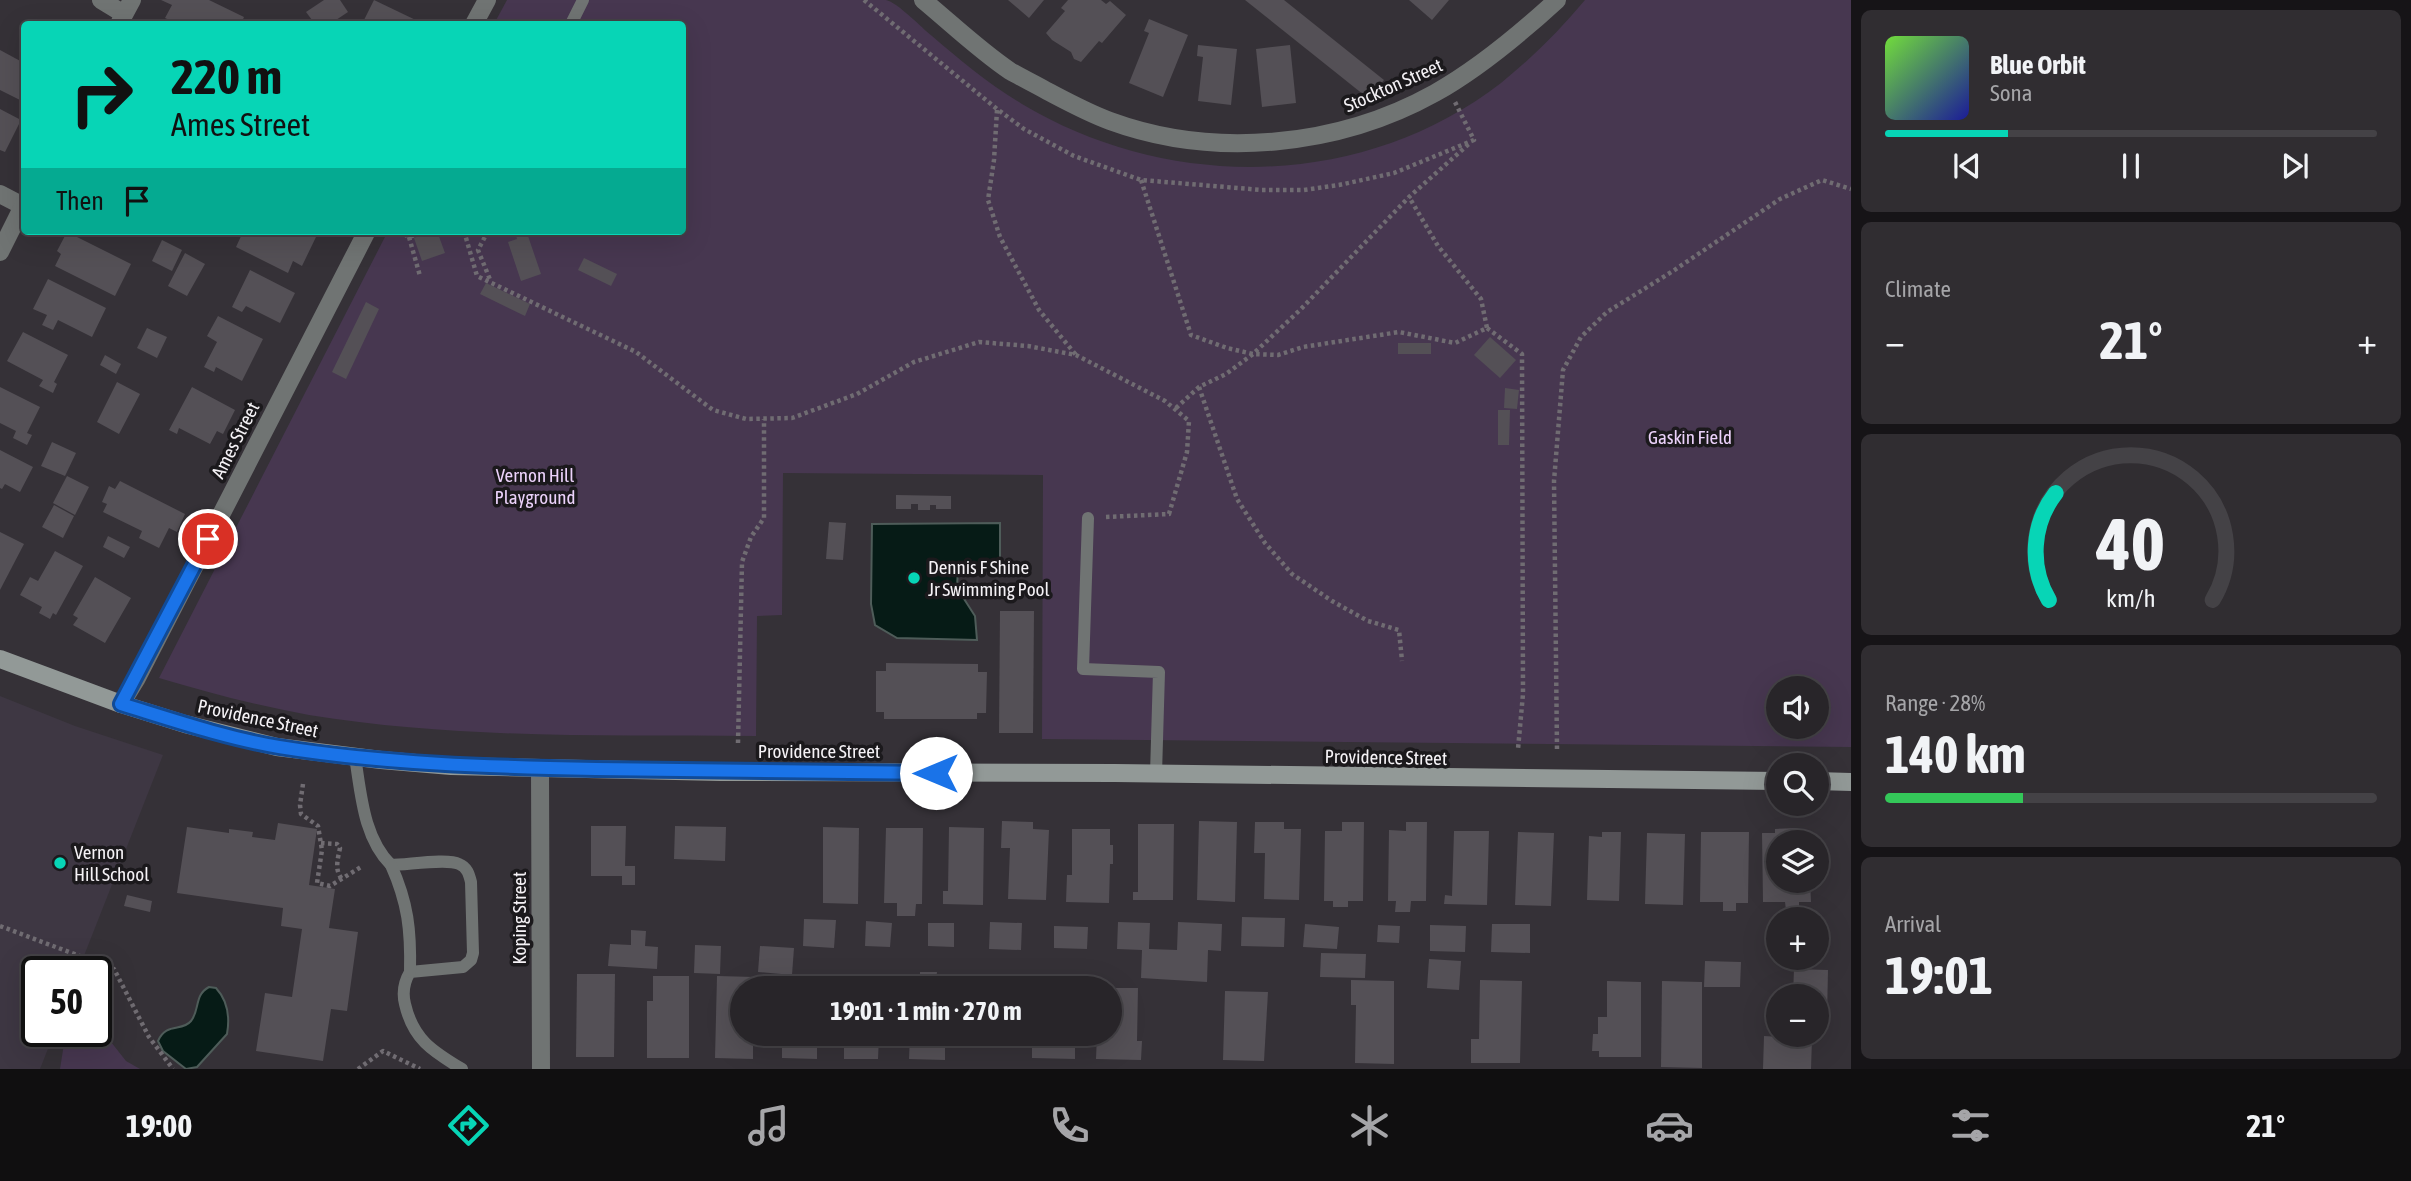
<!DOCTYPE html>
<html lang="en">
<head>
<meta charset="utf-8">
<style>
	body { margin:0; font-family:"Asap Condensed",sans-serif; background:#302d31; color:#f1f3f6; height:100vh; display:flex; flex-direction:column; font-size:26px; white-space:nowrap }
	* { box-sizing:border-box; margin:0 }
	p { font-size:23px; color:#a5a5a8 }
	.icon { flex:none; width:38px; height:38px; fill:none; stroke:currentColor; stroke-width:2; stroke-linecap:round; stroke-linejoin:round }
	.map { position:relative; flex:1; overflow:hidden }
	.drawer { display:flex; flex-direction:column; gap:10px; padding:10px; background:#161417; width:560px }
	.drawer>* { flex:none }
	.banner { position:absolute; left:21px; top:21px; width:665px; height:214px; border-radius:7px; box-shadow:0 7px 28px #0002,0 0 0 2px #444246; background:#07d5b6; color:#111; overflow:hidden }
	.controls { position:absolute; left:1766px; top:676px; display:grid; gap:14px }
	.controls a { display:grid; place-items:center; width:63px; height:63px; border-radius:50%; background:#282529; box-shadow:0 7px 28px #0002,0 0 0 2px #444246; font-size:35px }
	.speed { position:absolute; left:21px; top:956px; display:flex; gap:14px; font-size:35px; font-weight:700; text-align:center }
	.speed>* { display:grid; place-content:center; width:91px; height:91px; border-radius:50%; background:#282529; box-shadow:0 7px 28px #0002,0 0 0 2px #444246; line-height:1 }
	.speed .limit { border:4px solid #111; border-radius:10px; background:#fff; color:#111 }
	.pin { position:absolute; display:grid; place-items:center; width:60px; height:60px; color:#fff; margin:-30px; border:4px solid #fff; border-radius:50%; box-shadow:0 2px 7px #0007 }
	.me { position:absolute; width:77px; margin:-38px; rotate:270deg; stroke-linejoin:round; filter:drop-shadow(0 0 5px #0008) }
	.turn { display:flex; align-items:center; gap:24px; height:147px; padding:0 35px; font-size:32px }
	.turn .icon { width:91px; height:91px; stroke-width:2.5 }
	.turn b { display:block; font-size:49px; line-height:60px }
	.then { display:flex; align-items:center; height:66px; padding:0 35px; background:#0003; gap:14px; font-size:26px }
	.big { font-size:52px; font-weight:700; line-height:1.1 }
	.drawer .tile { flex:1; display:flex; flex-direction:column; justify-content:center; gap:10px; min-width:0; padding:0 24px; border-radius:10px; background:#302d31 }
	.drawer .dial { align-items:center; gap:0 }
	.dial svg { height:182px; overflow:visible; fill:none; stroke:#444246; stroke-width:7; stroke-linecap:round; text-anchor:middle }
	.dial text { fill:#f1f3f6; stroke:none }
	.song { display:flex; align-items:center; gap:21px }
	.cover { width:84px; height:84px; border-radius:10px; background:linear-gradient(135deg,hsl(100 70% 55%),hsl(240 70% 35%)) }
	.played { height:7px; border-radius:4px; background:linear-gradient(90deg,#07d5b6 25%,#444246 25%) }
	.keys { display:flex; justify-content:space-around; direction:ltr }
	.heat { display:flex; justify-content:space-between; align-items:center; font-size:38px; direction:ltr }
	.charge { height:10px; border-radius:5px; background:linear-gradient(90deg,#34c759 28%,#444246 0) }
	.trip { position:absolute; left:730px; top:976px; width:392px; height:70px; border-radius:35px; background:#282529; box-shadow:0 7px 28px #0002,0 0 0 2px #444246; font-weight:700; line-height:70px; text-align:center }
	.tabs { display:flex; height:112px; justify-content:space-around; align-items:center; background:#100f10; color:#a5a5a8 }
	.tabs .icon { width:49px; height:49px }
	.tabs .selected { color:#07d5b6 }
	.tabs b { font-size:32px; color:#f1f3f6 }
	main { display:flex; flex:1; min-height:0 }
	.map>svg:first-child { display:block }
	.built { fill:#3e3743 }
	.green { fill:#473750; fill-rule:evenodd }
	.water { fill:#061b16; stroke:#4e5c59; stroke-width:2 }
	.building { fill:#545056 }
	.lines { fill:none; stroke-linecap:round; stroke-linejoin:round }
	.path { stroke:#706c72; stroke-width:4.5; stroke-dasharray:3.5 3.5; stroke-linecap:butt }
	.lane { stroke:#707473; stroke-width:12 }
	.street { stroke:#707473; stroke-width:18 }
	.secondary { stroke:#929997; stroke-width:18 }
	.route-casing { stroke:#114b97; stroke-width:18 }
	.route { stroke:#1a73e8; stroke-width:12 }
	.poi-dot { fill:#07d5b6; stroke:#1b191c; stroke-width:2.5 }
	.labels { text-anchor:middle; stroke-width:7; stroke-linejoin:round; paint-order:stroke }
	.street-label { font-size:19px; fill:#f5f2f6; stroke:#1b191c }
	.park-label { font-size:19px; fill:#ecd2fb; stroke:#1b191c }
	.poi-label { font-size:19px; fill:#f5f2f6; stroke:#1b191c; text-anchor:start }
</style>
</head>
<body>
<main>
<div class="map">
<svg width="1851" height="1069" viewBox="0 0 1851 1069">
	<rect width="100%" height="100%" fill="#353137"/>
	<path class="built" d="M0 696 75 726 163 755 78 971H37V1031H55L40 1069H0Z"/>
	<g class="green">
		<path d="M507 0C596 0 685 0 773 0 799 0 825 0 850 0 862 0 875 0 886 0 897 2 922 28 932 36 960 60 990 85 1022 104 1169 192 1363 190 1501 83 1532 58 1560 30 1585 0H1851V747L1042 739 1043 475 783 473 782 615 757 616 756 736C607 735 457 739 309 715 259 706 209 693 159 678L388 231H682V24H494ZM1778 688H1816V726H1778Z"/>
		<path d="M96 1023 126 1061 140 1069H60L66 1031H96Z"/>
	</g>
	<g class="water">
		<path d="M1000 523V564L958 568 957 588 975 616 977 640 897 638 875 625 871 604 872 524Z"/>
		<path d="M209 987 216 988C228 1001 230 1017 227 1034L197 1067 186 1069 163 1051 158 1041C166 1022 182 1032 191 1021 200 1010 194 995 209 987Z"/>
	</g>
	<g class="building">
		<path d="M161 0H209L244 17 241 24H178L165 18 172 5Z"/>
		<path d="M324 0H340L348 12 330 24H315L306 12Z"/>
		<path d="M374 0 424 24H362Z"/>
		<path d="M1008 0H1044L1029 18Z"/>
		<path d="M1068 0H1101L1106 4 1110 1 1126 15 1102 43 1099 41 1081 62 1074 59 1071 52 1052 40 1046 33 1065 11 1061 8Z"/>
		<path d="M1245 0H1284L1384 80 1369 99Z"/>
		<path d="M1409 0H1449L1432 20Z"/>
		<path d="M1149 19 1188 35 1163 97 1129 83 1149 33 1144 31Z"/>
		<path d="M1198 45 1237 49 1231 105 1198 101 1203 57 1197 56Z"/>
		<path d="M1290 45 1296 103 1262 107 1256 49Z"/>
		<path d="M0 50 24 63V102L0 90Z"/>
		<path d="M0 109 21 120 5 152 0 150Z"/>
		<path d="M237 231H303L316 237 302 266 293 261 288 273 236 247 242 234Z"/>
		<path d="M433 231H437L445 253 422 261 414 238Z"/>
		<path d="M515 231H532L533 235 528 236 541 274 521 281 508 242 517 239Z"/>
		<path d="M67 232 131 264 115 296 55 266 61 254 57 251Z"/>
		<path d="M162 240 182 250 172 271 152 261Z"/>
		<path d="M185 253 205 264 187 296 168 286Z"/>
		<path d="M584 258 617 274 611 286 578 270Z"/>
		<path d="M250 270 295 293 280 323 246 306 242 312 232 307Z"/>
		<path d="M48 279 106 308 92 337 58 320 53 330 42 325 47 315 33 309Z"/>
		<path d="M486 283 530 304 525 316 480 294Z"/>
		<path d="M366 302 379 309 346 379 332 372Z"/>
		<path d="M218 316 263 339 242 381 216 367 214 372 204 367 217 342 207 336Z"/>
		<path d="M147 328 167 337 157 358 137 348Z"/>
		<path d="M23 332 68 355 54 382 57 384 53 393 39 386 43 380 7 361Z"/>
		<path d="M1490 337 1516 360 1500 378 1474 355Z"/>
		<rect x="1398" y="343" width="33" height="11"/>
		<path d="M105 355 121 364 116 374 100 365Z"/>
		<path d="M117 382 140 394 119 434 97 422Z"/>
		<path d="M0 387 40 407 27 433 32 435 27 445 13 438 16 431 0 423Z"/>
		<path d="M192 387 235 410 223 434 217 431 210 444 179 428 177 434 169 430Z"/>
		<path d="M1505 388 1519 390 1517 409 1504 408Z"/>
		<path d="M1498 410H1510L1509 445H1498Z"/>
		<path d="M52 442 76 453 65 476 41 466Z"/>
		<path d="M0 450 33 467 20 492 5 484 2 489 0 488Z"/>
		<path d="M67 476 89 487 75 515 53 503Z"/>
		<path d="M120 481 185 514 177 532 169 528 159 548 139 538 142 531 103 512 107 504 102 502 109 486 115 489Z"/>
		<path d="M896 495 951 496V509H936V505H930V510H918V504H911V509H896Z"/>
		<path d="M54 505 74 516 63 538 42 527Z"/>
		<path d="M829 522 846 523 843 560 826 559Z"/>
		<path d="M0 532 24 544 0 590Z"/>
		<path d="M108 536 130 547 124 558 103 547Z"/>
		<path d="M55 551 83 566 56 615 53 613 50 619 39 613 42 607 20 595 30 577 38 581Z"/>
		<path d="M95 577 131 598 105 643 73 625 78 618 73 615Z"/>
		<path d="M1000 611H1034L1033 733H999Z"/>
		<path d="M886 663 978 664V672H987L986 713H977V719H884V712H876V671H886Z"/>
		<path d="M1002 821 1033 822V829L1049 830 1046 900 1008 899 1010 848H1001Z"/>
		<path d="M1199 821 1237 822 1235 902 1197 900Z"/>
		<path d="M1255 822H1284V829H1301L1299 900 1264 899 1265 853H1254Z"/>
		<path d="M1342 822H1364L1363 901H1348V907H1333V901H1324L1325 831H1342Z"/>
		<path d="M1406 822H1427L1426 901H1411L1410 912H1395L1396 901H1388L1389 830 1406 831Z"/>
		<path d="M278 823 317 829 309 885 335 889 329 928 358 932 347 1011 331 1009 323 1061 256 1051 265 993 292 997 302 929 281 926 283 908 177 893 187 827 229 833V829L253 832 252 837 275 840Z"/>
		<path d="M1138 824H1174L1173 900H1133V892H1138Z"/>
		<path d="M591 826H626L625 866H635V885H622V876H591Z"/>
		<path d="M675 826 726 827 725 861 674 859Z"/>
		<path d="M823 827 859 828 858 904 823 903Z"/>
		<path d="M949 827 984 828 983 905 943 904V891H948Z"/>
		<path d="M886 828H923L922 904H916L915 916H897V903H884Z"/>
		<path d="M1797 828V833H1810V842H1778V880H1810L1811 902H1799V910H1786L1785 902H1763L1762 833H1775V829Z"/>
		<path d="M1072 829H1110V845H1113V864H1110L1109 903 1066 902 1067 875H1072Z"/>
		<path d="M1454 831H1489L1487 905 1444 904 1445 895 1452 896Z"/>
		<path d="M1518 832 1554 833 1551 906 1515 905Z"/>
		<path d="M1602 832H1621L1619 901 1587 900 1589 836 1602 837Z"/>
		<path d="M1701 832H1749L1748 903H1736V911H1723V902H1700Z"/>
		<path d="M1647 833 1685 834 1683 905 1645 904Z"/>
		<path d="M127 895 152 901 150 912 124 906Z"/>
		<path d="M1242 917 1285 918 1284 947 1241 946Z"/>
		<path d="M804 919 836 920 834 948 803 946Z"/>
		<path d="M866 921 892 923 890 947 865 946Z"/>
		<path d="M990 922 1022 923 1021 950 989 949Z"/>
		<path d="M1118 922 1150 923 1149 949 1177 950 1178 922 1222 924 1221 951 1208 950 1207 982 1141 978 1142 950 1117 949Z"/>
		<path d="M928 923H954V947L928 946Z"/>
		<path d="M1305 924 1339 927 1337 949 1303 947Z"/>
		<path d="M1492 924H1530V953L1491 952Z"/>
		<path d="M1378 925 1400 926 1399 943 1377 942Z"/>
		<path d="M1430 925 1466 926 1465 952 1430 951Z"/>
		<path d="M1054 926 1088 927 1087 949 1054 948Z"/>
		<path d="M631 930 646 931 645 946 658 947 657 969 608 966 610 944 631 945Z"/>
		<path d="M695 945 721 946 720 974 694 973Z"/>
		<path d="M760 946 794 948 792 975 758 972Z"/>
		<path d="M1321 953 1366 954 1365 978 1320 977Z"/>
		<path d="M1429 959 1461 961 1459 990 1427 988Z"/>
		<path d="M1705 961 1741 962 1740 987H1704Z"/>
		<path d="M1794 969 1828 970 1827 1017H1816V996H1793Z"/>
		<path d="M920 972H937L936 980H947V989H911V979H920Z"/>
		<path d="M577 974H615L614 1057H576Z"/>
		<path d="M653 976H689V1058H647V1001H653Z"/>
		<path d="M717 976 755 977V989H742V1034H753V1059L715 1058Z"/>
		<path d="M1351 980 1394 981V1064L1355 1063 1356 1005H1351Z"/>
		<path d="M1480 980 1522 981 1520 1063H1471V1039H1479Z"/>
		<rect x="845" y="981" width="34" height="8"/>
		<path d="M1607 981 1641 982V1057H1599V1051H1592L1593 1034H1598V1017H1607Z"/>
		<path d="M1662 981 1702 982V1068L1661 1067Z"/>
		<path d="M781 984 819 985V989H781Z"/>
		<path d="M1110 988H1138L1137 1041H1142L1141 1060 1096 1059 1097 1034H1110Z"/>
		<path d="M1225 991 1268 992 1264 1061 1223 1060Z"/>
		<path d="M782 1034H817V1059L782 1058Z"/>
		<path d="M844 1034H883V1037H879L878 1059H844Z"/>
		<path d="M910 1034H945V1060L909 1059Z"/>
		<path d="M1032 1034H1075V1059L1032 1058Z"/>
		<path d="M1764 1036 1812 1039 1811 1069H1763Z"/>
	</g>
	<g class="lines">
		<g class="path">
			<path d="M864 0 997 109 1024 129 1074 156 1141 180 1262 190H1304L1339 185 1394 173 1474 140 1455 102"/>
			<path d="M997 110 994 160 988 200 1000 237 1039 310 1076 355"/>
			<path d="M1141 180 1191 335 1227 348 1253 354 1278 355 1303 347 1399 332 1455 343 1487 328 1481 299 1438 246 1409 197"/>
			<path d="M398 231 409 237 427 231"/>
			<path d="M464 231 477 276 636 352 713 410 746 419 792 418 857 394 914 362 979 342 1028 346 1076 355 1165 401 1189 421 1187 452 1169 514 1106 517"/>
			<path d="M488 231 478 250 491 282"/>
			<path d="M409 237 420 276"/>
			<path d="M1487 328 1522 354 1523 694 1518 749"/>
			<path d="M1199 387 1237 499 1265 543 1292 574 1332 601 1368 621 1399 630 1402 661"/>
			<path d="M1176 408 1199 387 1226 374 1253 354 1300 310 1409 197 1470 143"/>
			<path d="M738 743 742 562 751 537 764 518V419"/>
			<path d="M1557 749 1554 481 1563 370 1581 337 1607 312 1673 271 1780 199 1822 180 1851 189"/>
			<path d="M303 784 300 805 301 814 318 826 322 850 317 883 330 886 361 867"/>
			<path d="M321 843 337 844 340 848C338 858 334 870 342 879"/>
			<path d="M0 926 114 969 149 1037 173 1069"/>
			<path d="M358 1069 383 1051 420 1069"/>
		</g>
		<g class="lane">
			<path d="M571 24 583 0"/>
			<path d="M1088 518 1083 669 1159 672 1156 774"/>
			<path d="M355 757C361 793 363 837 391 865 407 865 447 858 459 864 467 867 469 874 471 882L473 953 471 960 463 967 410 972C404 982 402 992 405 1004 413 1039 432 1051 462 1069"/>
			<path d="M391 865C408 903 411 930 410 972"/>
		</g>
		<g class="street">
			<path d="M101 0 124 14"/>
			<path d="M923 0C952 24 979 50 1010 71 1022 78 1035 84 1047 91 1068 102 1088 113 1110 121 1214 159 1338 147 1435 93 1478 69 1521 33 1557 0"/>
			<path d="M119 24 132 0"/>
			<path d="M474 24 487 0"/>
			<path d="M0 194 23 206"/>
			<path d="M0 252 24 204"/>
			<path d="M121 704 137 678 367 231"/>
			<path d="M540 768 541 1069"/>
		</g>
		<g class="secondary">
			<path d="M0 659 121 704 185 724 277 747 381 760 451 766 720 772 1115 773 1778 781"/>
			<path d="M1816 781 1851 782"/>
		</g>
	</g>
	<g class="lines">
		<g class="route-casing">
			<path id="route" d="M208 539 121 704C173 720 226 738 279 747 385 764 490 767 596 769 710 771 823 772 936 773"/>
		</g>
		<use href="#route" class="route"/>
	</g>
	<g class="poi-dot">
		<circle cx="914" cy="578" r="7"/>
		<circle cx="60" cy="863" r="7"/>
	</g>
	<g class="labels">
		<g class="street-label">
			<text transform="translate(1393 85) rotate(-24)" y="7">Stockton Street</text>
			<text transform="translate(235 440) rotate(-63)" y="7">Ames Street</text>
			<text transform="translate(258 718) rotate(12)" y="7">Providence Street</text>
			<text x="819" y="758">Providence Street</text>
			<text transform="translate(1386 757) rotate(1)" y="7">Providence Street</text>
			<text transform="translate(519 918) rotate(-90)" y="7">Koping Street</text>
		</g>
		<g class="park-label">
			<text x="1690" y="444">Gaskin Field</text>
			<text x="535" y="482">Vernon Hill<tspan x="535" dy="22">Playground</tspan></text>
		</g>
		<g class="poi-label">
			<text x="928" y="574">Dennis F Shine<tspan x="928" dy="22">Jr Swimming Pool</tspan></text>
			<text x="74" y="859">Vernon<tspan x="74" dy="22">Hill School</tspan></text>
		</g>
	</g>
</svg>
<div class="controls">
<a><svg class="icon" aria-label="sound" viewBox="0 0 24 24"><path d="M4 9h4l5-4v14l-5-4H4zM17 9q2 3 0 6"/></svg></a>
<a><svg class="icon" aria-label="search" viewBox="0 0 24 24"><circle cx="10" cy="10" r="6"/><path d="M15 15l6 6"/></svg></a>
<a><svg class="icon" aria-label="layers" viewBox="0 0 24 24"><path d="M12 4l9 5-9 5-9-5zM3 14l9 5 9-5"/></svg></a>
<a>+</a>
<a>−</a>
</div>
<div class="speed"><div class="limit">50</div></div>
<div class="pin" style="left:208px;top:539px;background:#d93025"><svg class="icon" aria-label="arrive" viewBox="0 0 24 24"><path d="M6 21V4h12l-3 4 3 4H6"/></svg></div>
<svg class="me" style="left:936px;top:773px" viewBox="-20 -20 40 40"><circle r="19" fill="#fff"/><path d="M0-13L10 11 0 6-10 11z" fill="#1a73e8"/></svg>
<div class="trip">19:01 · 1 min · 270 m</div>
<div class="banner">
<div class="turn"><svg class="icon" aria-label="right" viewBox="0 0 24 24"><path d="M7 20v-9h11M14 6l5 5-5 5"/></svg><div><b>220 m</b>Ames Street</div></div>
<div class="then">Then<svg class="icon" aria-label="arrive" viewBox="0 0 24 24"><path d="M6 21V4h12l-3 4 3 4H6"/></svg></div>
</div>
</div>
<section class="drawer">
<div class="tile">
<div class="song"><i class="cover"></i><div><b>Blue Orbit</b><p>Sona</p></div></div>
<div class="played"></div>
<div class="keys"><svg class="icon" aria-label="previous" viewBox="0 0 24 24"><path d="M18 5L8 12l10 7zM5 5v14"/></svg><svg class="icon" aria-label="pause" viewBox="0 0 24 24"><path d="M8 5v14M16 5v14"/></svg><svg class="icon" aria-label="next" viewBox="0 0 24 24"><path d="M6 5l10 7-10 7zM19 5v14"/></svg></div>
</div>
<div class="tile"><p>Climate</p>
<div class="heat"><a>−</a><b class="big">21°</b><a>+</a></div>
</div>
<div class="tile dial"><svg viewBox="0 0 100 80">
<path d="M14 69A42 42 0 1 1 86 69"/>
<path d="M14 69A42 42 0 0 1 17 22" stroke="#07d5b6"/>
<text x="50" y="56" font-size="32" font-weight="700">40</text>
<text x="50" y="72" font-size="11">km/h</text>
</svg></div>
<div class="tile"><p>Range · 28%</p><b class="big">140 km</b><div class="charge"></div></div>
<div class="tile"><p>Arrival</p><b class="big">19:01</b></div>
</section>
</main>
<nav class="tabs">
<b>19:00</b>
<svg class="icon selected" aria-label="directions" viewBox="0 0 24 24"><path d="M12 3l9 9-9 9-9-9zM9 14v-3h6M13 9l2 2-2 2"/></svg>
<svg class="icon" aria-label="music" viewBox="0 0 24 24"><path d="M9 18V5l10-2v13"/><circle cx="6" cy="18" r="3"/><circle cx="16" cy="16" r="3"/></svg>
<svg class="icon" aria-label="phone" viewBox="0 0 24 24"><path d="M5 4h4l2 5-3 2q2 4 5 5l2-3 5 2v4C11 20 4 13 5 4z"/></svg>
<svg class="icon" aria-label="climate" viewBox="0 0 24 24"><path d="M12 3v18M4 7l16 10M4 17L20 7"/></svg>
<svg class="icon" aria-label="car" viewBox="0 0 24 24"><path d="M5 17H2v-5l4-1 3-4h7l3 4 3 1v5h-3M9 17h6M6 11h13"/><circle cx="7" cy="17" r="2"/><circle cx="17" cy="17" r="2"/></svg>
<svg class="icon" aria-label="filters" viewBox="0 0 24 24"><path d="M4 7h16M4 17h16"/><circle cx="9" cy="7" r="2"/><circle cx="15" cy="17" r="2"/></svg>
<b>21°</b>
</nav>
</body>
</html>
